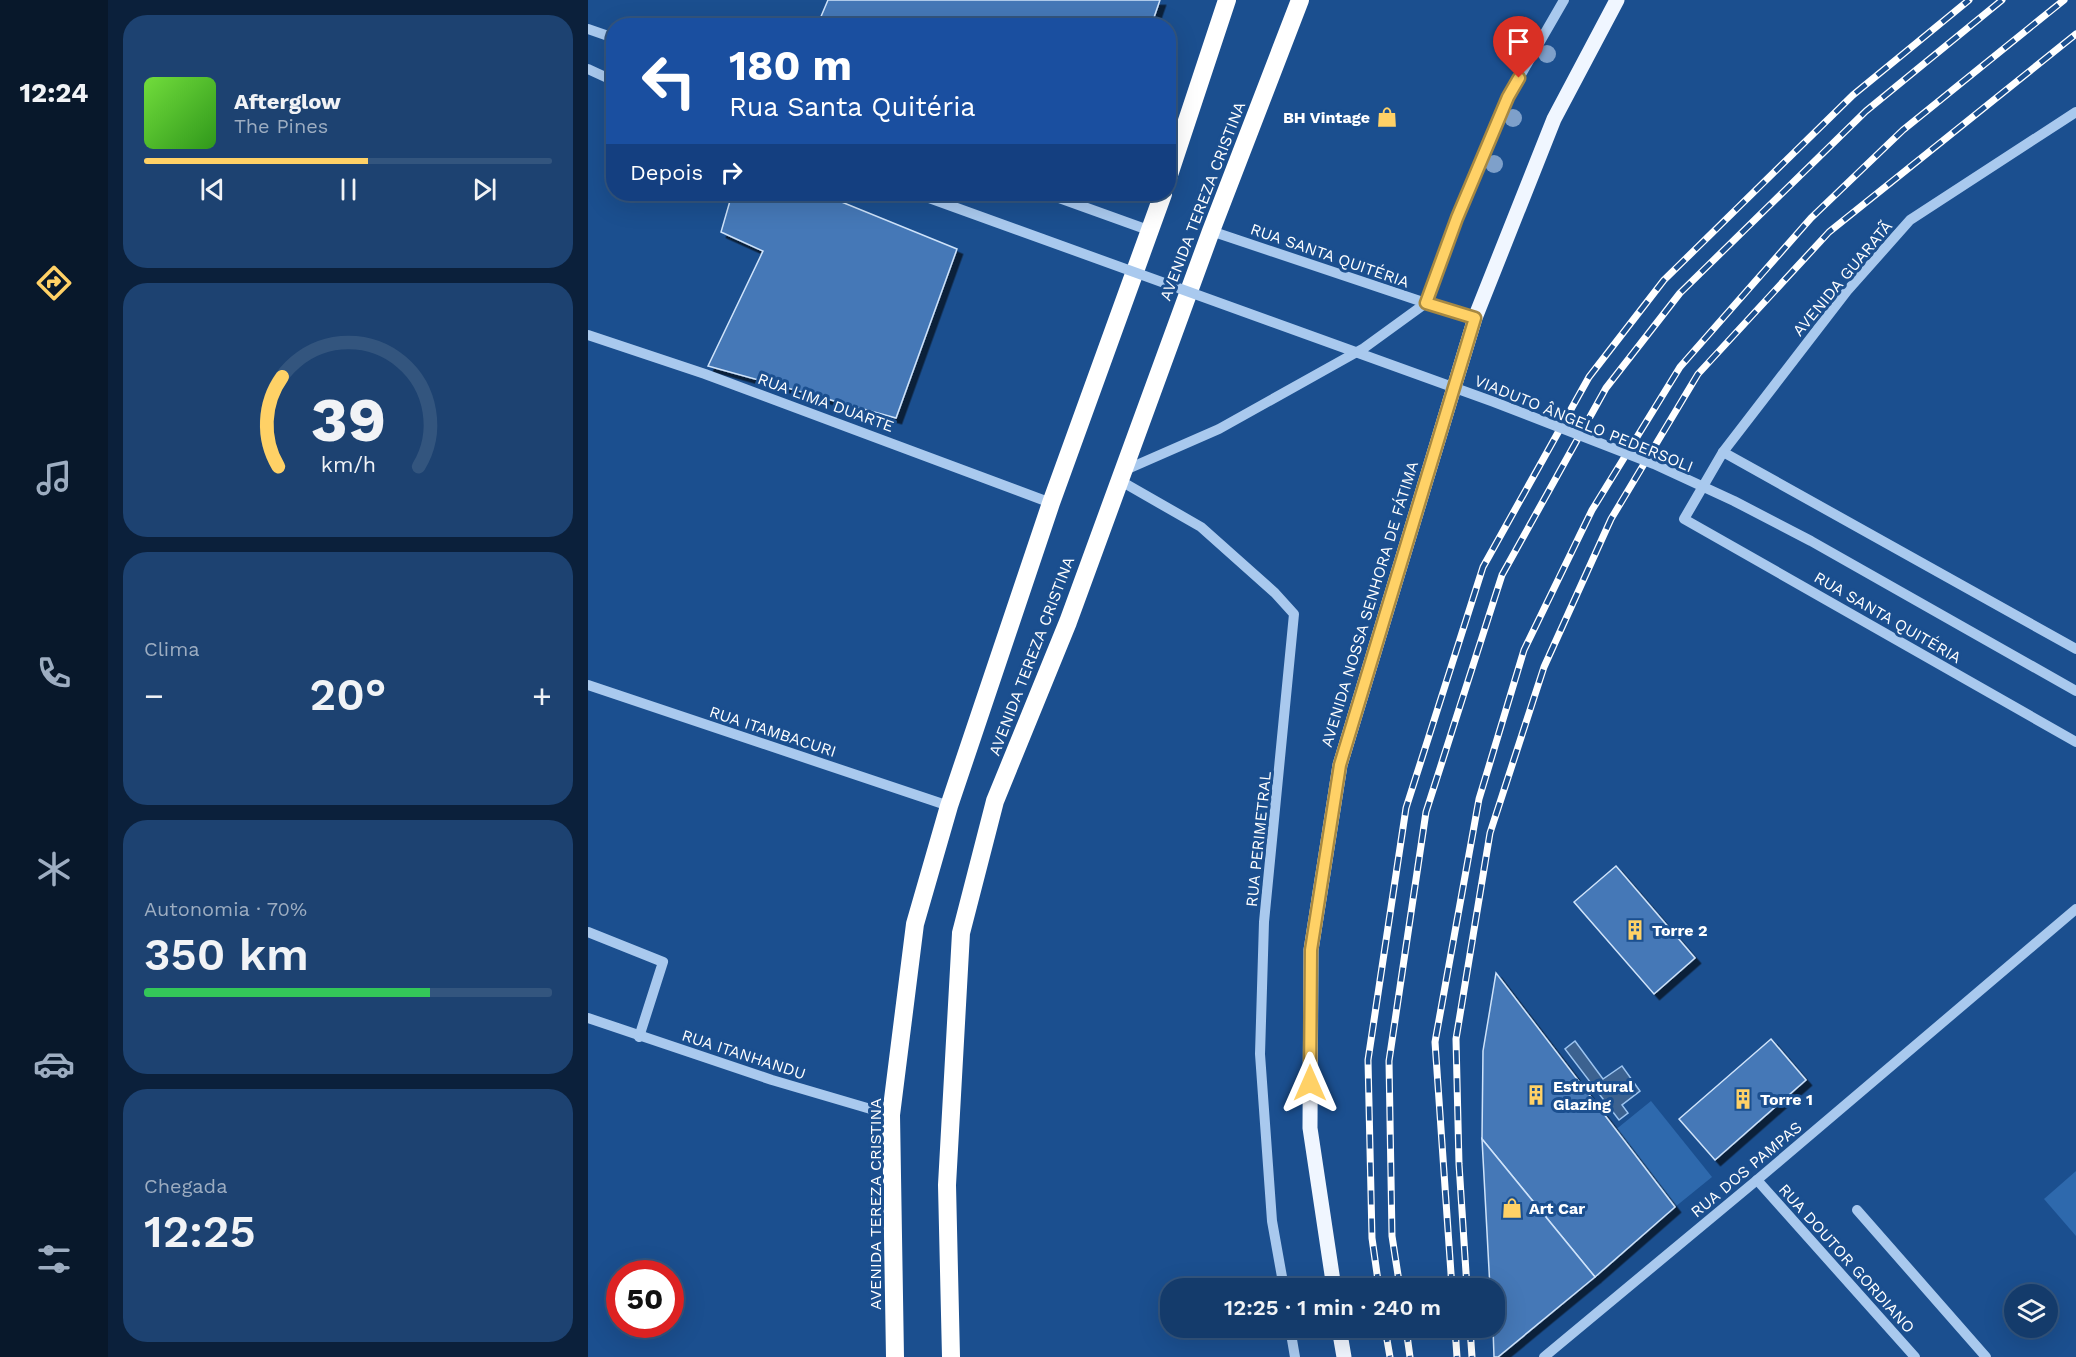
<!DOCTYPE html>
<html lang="pt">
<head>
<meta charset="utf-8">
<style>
	body { margin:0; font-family:"Work Sans",sans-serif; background:#1d4271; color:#f1f3f6; height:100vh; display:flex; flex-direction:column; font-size:22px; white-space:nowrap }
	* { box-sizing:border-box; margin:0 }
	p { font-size:20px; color:#9dadc1 }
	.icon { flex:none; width:33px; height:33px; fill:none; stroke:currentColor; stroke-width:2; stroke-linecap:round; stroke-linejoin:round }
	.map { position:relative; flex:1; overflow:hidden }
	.details { display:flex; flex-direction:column; gap:15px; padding:15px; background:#0b203b; width:480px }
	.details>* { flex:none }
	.top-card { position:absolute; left:18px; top:18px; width:570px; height:183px; border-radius:24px; box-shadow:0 6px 24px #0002,0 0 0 2px #33557e; background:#1a4fa0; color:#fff; overflow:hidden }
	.buttons { position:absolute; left:1416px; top:1284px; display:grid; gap:12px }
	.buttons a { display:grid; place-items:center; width:54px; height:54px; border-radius:50%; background:#143b6b; box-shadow:0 6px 24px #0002,0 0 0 2px #33557e; font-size:30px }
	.speed { position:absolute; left:18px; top:1260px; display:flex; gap:12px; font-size:30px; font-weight:700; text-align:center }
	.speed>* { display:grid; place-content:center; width:78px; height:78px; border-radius:50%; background:#143b6b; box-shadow:0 6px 24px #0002,0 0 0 2px #33557e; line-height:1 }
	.speed .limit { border:9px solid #d22; background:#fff; color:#111 }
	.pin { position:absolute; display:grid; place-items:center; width:51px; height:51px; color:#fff; margin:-62px -26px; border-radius:50% 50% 50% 0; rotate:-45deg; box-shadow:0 0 6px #0007 }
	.pin .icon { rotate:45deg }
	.me { position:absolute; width:66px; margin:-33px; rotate:0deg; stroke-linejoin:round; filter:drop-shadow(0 0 4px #0008) }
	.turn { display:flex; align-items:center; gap:21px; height:126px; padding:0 24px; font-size:27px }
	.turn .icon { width:78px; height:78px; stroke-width:2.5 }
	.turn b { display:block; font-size:42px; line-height:51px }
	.then { display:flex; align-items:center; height:57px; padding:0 24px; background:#0003; gap:12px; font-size:22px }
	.big { font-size:45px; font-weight:600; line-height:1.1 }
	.details .widget { flex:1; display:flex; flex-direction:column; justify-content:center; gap:9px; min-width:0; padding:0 21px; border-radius:24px; background:#1d4271 }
	.details .dial { align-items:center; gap:0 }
	.dial svg { height:156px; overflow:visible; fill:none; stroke:#33557e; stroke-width:7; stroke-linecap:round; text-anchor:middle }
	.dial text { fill:#f1f3f6; stroke:none }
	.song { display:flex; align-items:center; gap:18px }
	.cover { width:72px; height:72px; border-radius:9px; background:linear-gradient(135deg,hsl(100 70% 55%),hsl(110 70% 35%)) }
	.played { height:6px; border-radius:3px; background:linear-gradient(90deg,#ffd166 55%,#33557e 55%) }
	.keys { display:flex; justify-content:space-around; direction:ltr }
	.heat { display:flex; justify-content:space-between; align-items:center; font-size:33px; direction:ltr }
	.charge { height:9px; border-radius:4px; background:linear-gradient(90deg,#34c759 70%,#33557e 0) }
	.trip { position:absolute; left:572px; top:1278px; width:345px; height:60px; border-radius:24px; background:#143b6b; box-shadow:0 6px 24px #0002,0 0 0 2px #33557e; font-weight:600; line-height:60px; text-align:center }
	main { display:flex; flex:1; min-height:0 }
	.menu { display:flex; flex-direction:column; width:108px; justify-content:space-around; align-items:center; background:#08182b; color:#9dadc1 }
	.menu .icon { width:42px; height:42px }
	.menu .current { color:#ffd166 }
	.menu b { font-size:27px; color:#f1f3f6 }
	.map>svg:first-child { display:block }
	.green { fill:#2e69ad }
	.water { fill:#3c6290; stroke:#9cc4f0; stroke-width:1.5 }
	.building { fill:#4478b7; stroke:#cfe3fa; stroke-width:1.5; filter:url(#shadow) }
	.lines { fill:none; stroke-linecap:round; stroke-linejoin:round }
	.minor { stroke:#a9c9ee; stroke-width:10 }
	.major { stroke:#f0f6ff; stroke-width:15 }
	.highway { stroke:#fff; stroke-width:18 }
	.rail-casing { stroke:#fff; stroke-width:7 }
	.rail { stroke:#1b4f8f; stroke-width:4.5; stroke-dasharray:14; stroke-linecap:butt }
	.minor-bridge { stroke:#a9c9ee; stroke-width:10 }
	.tree { fill:#7ea0ca }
	.route-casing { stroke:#a68842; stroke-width:15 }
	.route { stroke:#ffd166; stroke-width:10 }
	.labels { text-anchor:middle; stroke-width:6; stroke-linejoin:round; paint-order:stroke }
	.poi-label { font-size:16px; font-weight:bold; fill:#fff; stroke:#1b4f8f; text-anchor:start }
	.street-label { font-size:16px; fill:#fff; stroke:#1b4f8f }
</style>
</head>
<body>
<main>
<nav class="menu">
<b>12:24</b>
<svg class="icon current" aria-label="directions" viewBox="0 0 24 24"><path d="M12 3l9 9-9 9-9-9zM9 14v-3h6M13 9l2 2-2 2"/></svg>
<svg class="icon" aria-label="music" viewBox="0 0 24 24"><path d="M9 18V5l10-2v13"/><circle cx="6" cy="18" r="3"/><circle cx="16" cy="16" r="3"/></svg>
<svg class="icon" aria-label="phone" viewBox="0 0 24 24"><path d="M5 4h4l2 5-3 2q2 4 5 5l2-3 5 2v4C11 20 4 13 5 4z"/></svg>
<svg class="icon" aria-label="climate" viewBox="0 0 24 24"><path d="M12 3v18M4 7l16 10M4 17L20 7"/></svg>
<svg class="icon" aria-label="car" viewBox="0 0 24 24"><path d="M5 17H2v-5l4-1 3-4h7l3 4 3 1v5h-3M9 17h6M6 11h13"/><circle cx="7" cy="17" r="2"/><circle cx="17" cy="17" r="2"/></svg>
<svg class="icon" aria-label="filters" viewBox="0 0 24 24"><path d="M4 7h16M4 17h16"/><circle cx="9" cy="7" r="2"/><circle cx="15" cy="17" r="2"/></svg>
</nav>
<section class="details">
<div class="widget">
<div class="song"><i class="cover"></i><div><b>Afterglow</b><p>The Pines</p></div></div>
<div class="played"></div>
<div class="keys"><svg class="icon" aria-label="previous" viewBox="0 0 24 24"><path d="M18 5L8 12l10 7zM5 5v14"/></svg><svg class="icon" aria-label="pause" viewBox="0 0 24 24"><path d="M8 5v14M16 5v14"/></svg><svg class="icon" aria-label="next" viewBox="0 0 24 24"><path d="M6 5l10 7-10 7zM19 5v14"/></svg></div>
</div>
<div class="widget dial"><svg viewBox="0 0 100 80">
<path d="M14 69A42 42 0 1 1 86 69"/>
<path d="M14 69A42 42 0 0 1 16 23" stroke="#ffd166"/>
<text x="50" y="56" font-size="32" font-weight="700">39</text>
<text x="50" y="72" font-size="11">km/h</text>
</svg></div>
<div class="widget"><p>Clima</p>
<div class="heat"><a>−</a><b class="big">20°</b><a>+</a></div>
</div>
<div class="widget"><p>Autonomia · 70%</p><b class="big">350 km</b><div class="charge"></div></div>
<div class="widget"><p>Chegada</p><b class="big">12:25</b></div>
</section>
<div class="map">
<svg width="1488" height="1357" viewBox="0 0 1488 1357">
	<defs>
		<filter id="shadow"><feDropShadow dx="5.5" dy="5.5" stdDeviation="0" flood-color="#0009"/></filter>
	</defs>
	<rect width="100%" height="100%" fill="#1b4f8f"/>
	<g class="green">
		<path d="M1063 1101 1124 1177 1087 1207 1026 1131Z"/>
		<path d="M1488 1171V1236L1456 1199Z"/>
	</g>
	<path class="water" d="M987 1041 1015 1079 1034 1066 1052 1091 1034 1105 1040 1113 1031 1120 977 1049Z"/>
	<g class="building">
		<path d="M240 0H572L563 26H229Z"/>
		<path d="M144 194H234L369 249 308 418 120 366 175 251 133 232Z"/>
		<path d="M1028 866 1107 958 1066 994 986 902Z"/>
		<path d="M908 973 1087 1207 1007 1277 894 1139 895 1051Z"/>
		<path d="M1183 1039 1218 1080 1127 1160 1091 1119Z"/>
		<path d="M894 1139 1007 1277 910 1357H906L905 1328 906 1288H902Z"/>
	</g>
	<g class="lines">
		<g class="minor">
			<path d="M0 29 26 38"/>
			<path d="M0 69 26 81"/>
			<path d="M1488 112 1322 220 1259 291 1135 452 1096 519 1488 742"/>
			<path d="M460 194 563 231"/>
			<path d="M623 231 838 303 887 318"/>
			<path d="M838 303 869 218 920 97 976 0"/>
			<path d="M0 335 117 374 463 503"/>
			<path d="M1135 452 1488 649"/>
			<path d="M535 471 631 429 776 348 838 303"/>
			<path d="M531 480 613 527 687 593 706 614 676 922 672 1054 684 1221 696 1288"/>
			<path d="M0 685 361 806"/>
			<path d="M0 932 75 962 51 1037"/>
			<path d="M0 1018 184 1080 303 1115"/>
			<path d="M1169 1180 1327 1357"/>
			<path d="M1269 1210 1398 1357"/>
			<path d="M702 1328 707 1357"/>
			<path d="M956 1357 1169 1180 1488 909"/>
		</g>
		<g class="major">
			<path d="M746 1288 722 1128 723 950 752 765 887 318 966 119 1029 0"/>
			<path d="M751 1328 756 1357"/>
		</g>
		<g class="highway">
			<path d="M580 178 639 0"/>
			<path d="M307 1357 303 1115 327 924 361 806 463 503 575 194"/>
			<path d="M363 1357 359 1185 373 933 407 801 480 622 623 231 712 0"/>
		</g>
		<g class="rail-casing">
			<g id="rail">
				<path d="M791 1288 784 1238 780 1060 818 808 895 567 1001 377 1076 280 1265 95 1381 0"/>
				<path d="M812 1288 804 1236 801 1061 838 812 914 575 1018 388 1092 293 1278 111 1414 0"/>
				<path d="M864 1288 847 1042 891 799 936 650 1004 510 1092 367 1223 218 1315 130 1476 0"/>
				<path d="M879 1288 871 1164 868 1039 902 833 956 667 1023 519 1110 374 1241 232 1488 34"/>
				<path d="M797 1328 802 1357"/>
				<path d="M818 1328 822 1357"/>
				<path d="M867 1328 869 1357"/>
				<path d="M882 1328 884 1357"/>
			</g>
		</g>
		<use href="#rail" class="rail"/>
		<path class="minor-bridge" d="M330 194 906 402 1066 464 1146 501 1223 541 1488 691"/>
	</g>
	<g class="tree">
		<circle cx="959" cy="54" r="9"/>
		<circle cx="925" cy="118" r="9"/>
		<circle cx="906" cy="164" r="9"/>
	</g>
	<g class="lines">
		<g class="route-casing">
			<path id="route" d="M722 1083 723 950 752 765 887 318 838 303 869 218 920 97 931 78"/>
		</g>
		<use href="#route" class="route"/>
	</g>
	<defs>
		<g id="shop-bare" transform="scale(1.62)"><path d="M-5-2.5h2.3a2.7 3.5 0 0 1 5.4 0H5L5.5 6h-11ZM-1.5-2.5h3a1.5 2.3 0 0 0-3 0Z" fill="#ffd166" stroke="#1b4f8f" stroke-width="2.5" paint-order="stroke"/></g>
		<g id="building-bare" transform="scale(1.62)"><path d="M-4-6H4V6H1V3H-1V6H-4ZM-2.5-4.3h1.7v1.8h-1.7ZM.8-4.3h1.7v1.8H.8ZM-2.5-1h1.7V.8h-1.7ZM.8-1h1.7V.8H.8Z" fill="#ffd166" stroke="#1b4f8f" stroke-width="2.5" paint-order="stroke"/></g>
	</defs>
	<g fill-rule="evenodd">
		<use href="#shop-bare" x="799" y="117"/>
		<use href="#building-bare" x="1047" y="930"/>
		<use href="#building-bare" x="948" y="1095"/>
		<use href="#building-bare" x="1155" y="1099"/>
		<use href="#shop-bare" x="924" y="1208"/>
	</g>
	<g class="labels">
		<g class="poi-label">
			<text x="782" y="123" text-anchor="end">BH Vintage</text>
			<text x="1064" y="936">Torre 2</text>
			<text x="965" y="1092">Estrutural<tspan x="965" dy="18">Glazing</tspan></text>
			<text x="1172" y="1105">Torre 1</text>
			<text x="941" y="1214">Art Car</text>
		</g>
		<g class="street-label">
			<text transform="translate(614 201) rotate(-69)" y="6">AVENIDA TEREZA CRISTINA</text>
			<text transform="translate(742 255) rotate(19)" y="6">RUA SANTA QUITÉRIA</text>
			<text transform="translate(1254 278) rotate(-50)" y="6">AVENIDA GUARATÃ</text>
			<text transform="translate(238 402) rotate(20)" y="6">RUA LIMA DUARTE</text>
			<text transform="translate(996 423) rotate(22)" y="6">VIADUTO ÂNGELO PEDERSOLI</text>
			<text transform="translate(781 604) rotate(-73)" y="6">AVENIDA NOSSA SENHORA DE FÁTIMA</text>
			<text transform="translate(1300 617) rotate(30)" y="6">RUA SANTA QUITÉRIA</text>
			<text transform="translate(443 656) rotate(-69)" y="6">AVENIDA TEREZA CRISTINA</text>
			<text transform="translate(185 731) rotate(18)" y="6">RUA ITAMBACURI</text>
			<text transform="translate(670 839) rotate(-84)" y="6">RUA PERIMETRAL</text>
			<text transform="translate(156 1054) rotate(18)" y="6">RUA ITANHANDU</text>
			<text transform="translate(1158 1169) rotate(-40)" y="6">RUA DOS PAMPAS</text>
			<text transform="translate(287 1204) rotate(-90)" y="6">AVENIDA TEREZA CRISTINA</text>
			<text transform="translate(1259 1258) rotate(48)" y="6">RUA DOUTOR GORDIANO</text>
		</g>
	</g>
</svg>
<div class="buttons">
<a><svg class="icon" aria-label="layers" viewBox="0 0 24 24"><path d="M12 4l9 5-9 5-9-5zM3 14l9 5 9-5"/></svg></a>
</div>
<div class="speed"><div class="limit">50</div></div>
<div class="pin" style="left:931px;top:78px;background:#d93025"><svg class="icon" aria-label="arrive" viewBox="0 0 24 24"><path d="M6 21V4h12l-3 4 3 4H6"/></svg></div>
<svg class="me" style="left:722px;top:1083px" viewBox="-20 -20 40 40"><path d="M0-17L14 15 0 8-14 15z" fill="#ffd166" stroke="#fff" stroke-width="4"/></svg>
<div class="trip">12:25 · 1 min · 240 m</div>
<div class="top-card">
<div class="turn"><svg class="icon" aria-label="left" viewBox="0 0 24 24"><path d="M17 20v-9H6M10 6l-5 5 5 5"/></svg><div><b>180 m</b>Rua Santa Quitéria</div></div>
<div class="then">Depois<svg class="icon" aria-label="right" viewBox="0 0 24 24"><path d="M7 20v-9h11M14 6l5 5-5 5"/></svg></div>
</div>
</div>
</main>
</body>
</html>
